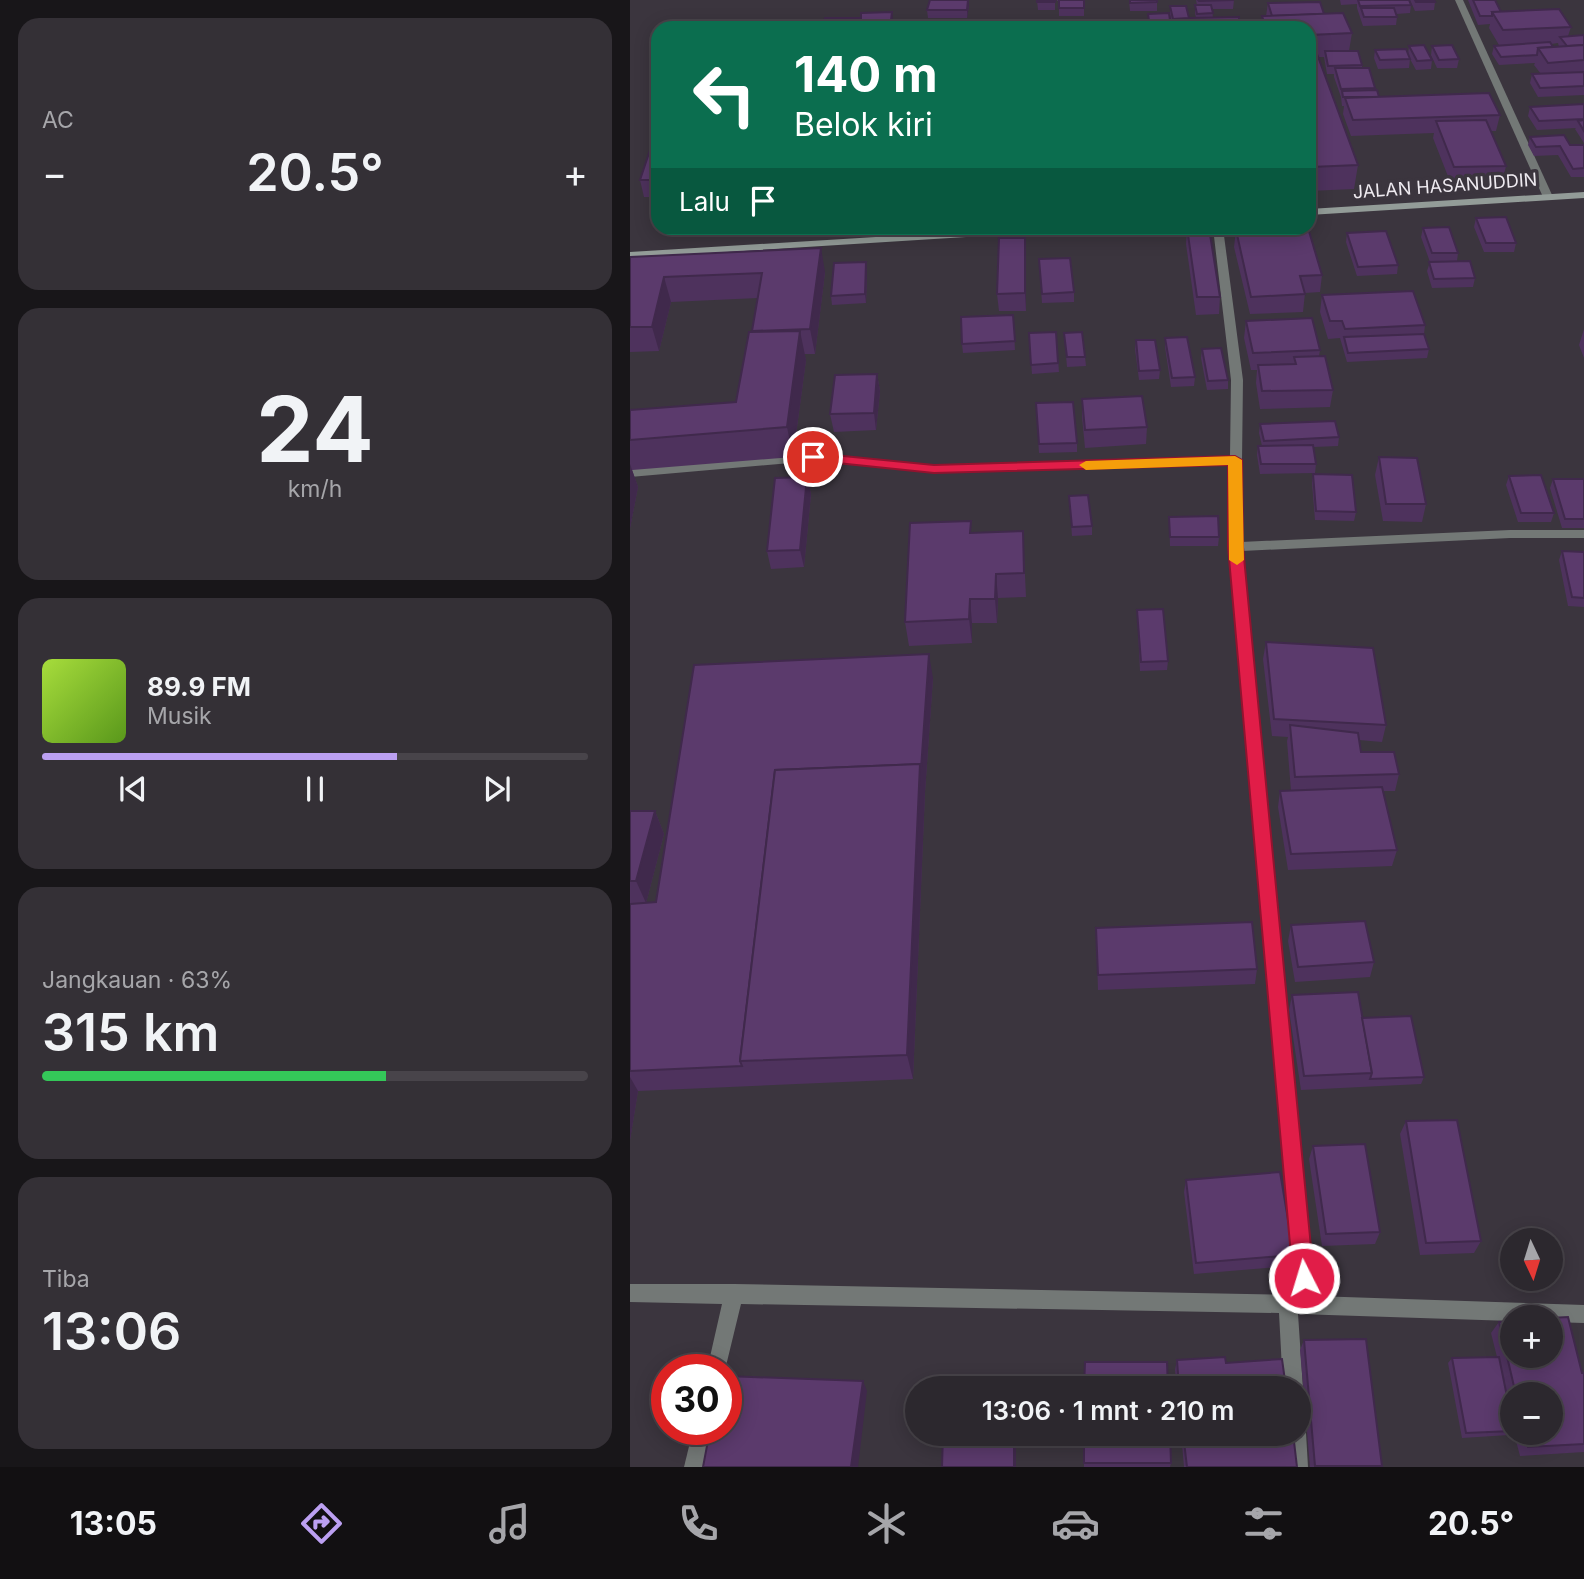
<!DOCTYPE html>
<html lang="id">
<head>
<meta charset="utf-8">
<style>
	body { margin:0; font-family:Inter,sans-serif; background:#343036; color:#f1f3f6; height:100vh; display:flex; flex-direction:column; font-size:26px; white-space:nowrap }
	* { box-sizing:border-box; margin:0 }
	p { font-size:23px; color:#a6a6aa }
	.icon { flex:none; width:38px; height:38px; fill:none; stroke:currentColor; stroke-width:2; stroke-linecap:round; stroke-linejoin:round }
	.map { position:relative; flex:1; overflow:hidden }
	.sheet { display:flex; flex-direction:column; gap:18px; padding:18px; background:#181619; width:630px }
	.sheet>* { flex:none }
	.banner { position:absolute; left:21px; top:21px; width:665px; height:214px; border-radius:21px; box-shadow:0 4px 18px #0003,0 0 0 2px #48444a; background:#0b6e4f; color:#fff; overflow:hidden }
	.needle { width:46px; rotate:176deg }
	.controls { position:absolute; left:870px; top:1228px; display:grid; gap:14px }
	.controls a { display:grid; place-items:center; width:63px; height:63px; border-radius:50%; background:#2c282e; box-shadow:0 4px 18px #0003,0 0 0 2px #48444a; font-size:35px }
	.speed { position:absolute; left:21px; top:1354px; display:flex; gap:14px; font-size:35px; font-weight:700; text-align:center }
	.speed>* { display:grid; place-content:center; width:91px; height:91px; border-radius:50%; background:#2c282e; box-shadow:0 4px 18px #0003,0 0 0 2px #48444a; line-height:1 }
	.speed .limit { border:10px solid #d22; background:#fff; color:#111 }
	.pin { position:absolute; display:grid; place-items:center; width:60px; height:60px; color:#fff; margin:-30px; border:4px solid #fff; border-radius:50%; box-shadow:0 2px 7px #0007 }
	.me { position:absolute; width:77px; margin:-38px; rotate:355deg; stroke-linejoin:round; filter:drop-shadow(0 0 5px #0008) }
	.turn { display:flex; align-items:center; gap:24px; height:147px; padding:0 28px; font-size:32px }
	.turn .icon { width:91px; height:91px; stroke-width:2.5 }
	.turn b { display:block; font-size:49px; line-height:60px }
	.then { display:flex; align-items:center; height:66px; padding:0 28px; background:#0003; gap:14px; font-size:26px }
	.big { font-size:52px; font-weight:600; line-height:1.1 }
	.sheet .card { flex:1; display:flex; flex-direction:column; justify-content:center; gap:10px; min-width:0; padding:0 24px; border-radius:21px; background:#343036 }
	.sheet .dial { align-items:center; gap:0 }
	.dial b { font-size:91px; line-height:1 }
	.song { display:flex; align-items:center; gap:21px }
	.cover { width:84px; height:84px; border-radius:10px; background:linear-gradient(135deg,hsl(80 70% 55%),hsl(90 70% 35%)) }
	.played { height:7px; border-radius:4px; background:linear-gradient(90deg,#bca0f2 65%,#48444a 65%) }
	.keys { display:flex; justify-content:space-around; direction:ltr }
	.heat { display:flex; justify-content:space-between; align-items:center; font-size:38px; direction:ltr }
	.charge { height:10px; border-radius:5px; background:linear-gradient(90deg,#34c759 63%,#48444a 0) }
	.trip { position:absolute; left:275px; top:1376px; width:406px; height:70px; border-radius:35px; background:#2c282e; box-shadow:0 4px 18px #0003,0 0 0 2px #48444a; font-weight:600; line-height:70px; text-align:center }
	.menu { display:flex; height:112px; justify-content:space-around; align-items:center; background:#121012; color:#a6a6aa }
	.menu .icon { width:49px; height:49px }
	.menu .selected { color:#bca0f2 }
	.menu b { font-size:32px; color:#f1f3f6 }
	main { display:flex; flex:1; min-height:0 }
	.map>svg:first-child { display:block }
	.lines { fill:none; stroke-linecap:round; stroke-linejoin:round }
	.minor { fill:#737876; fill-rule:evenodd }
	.secondary { fill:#939c98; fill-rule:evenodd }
	.wall { fill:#4e325d; fill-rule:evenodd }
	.shaded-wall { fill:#40294c }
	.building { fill:#5b3a6c; stroke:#40294c; stroke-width:2 }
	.route { fill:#e11d48; stroke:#92132f; stroke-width:2 }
	.slow { fill:#f59e0b }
	.labels { text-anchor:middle; stroke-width:7; stroke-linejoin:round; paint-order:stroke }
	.far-street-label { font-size:18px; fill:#eeeaf0; stroke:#3b353e }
</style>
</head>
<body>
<main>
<section class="sheet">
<div class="card"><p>AC</p>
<div class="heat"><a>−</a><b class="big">20.5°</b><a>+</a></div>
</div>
<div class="card dial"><b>24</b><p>km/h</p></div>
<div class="card">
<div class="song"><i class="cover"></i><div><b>89.9 FM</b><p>Musik</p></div></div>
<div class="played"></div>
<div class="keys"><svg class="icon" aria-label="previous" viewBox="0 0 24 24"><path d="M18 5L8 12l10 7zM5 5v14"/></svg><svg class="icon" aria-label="pause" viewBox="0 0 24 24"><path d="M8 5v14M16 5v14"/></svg><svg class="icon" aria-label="next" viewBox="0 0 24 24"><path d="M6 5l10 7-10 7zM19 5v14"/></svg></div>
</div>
<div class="card"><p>Jangkauan · 63%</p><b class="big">315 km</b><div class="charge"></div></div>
<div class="card"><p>Tiba</p><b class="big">13:06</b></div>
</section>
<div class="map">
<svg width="954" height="1467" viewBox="0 0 954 1467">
	<rect width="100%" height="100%" fill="#3b353e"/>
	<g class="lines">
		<g class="minor">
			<path d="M825 0H833L923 197 921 199 913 197Z"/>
			<path d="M583 228H593L613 380 611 542 880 530H954V538H880L612 551 684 1296 954 1305V1323L920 1322V1318H882V1321L668 1314 673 1388 668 1395V1388H653L649 1313 111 1304 95 1370H77L92 1304 0 1302V1284H104L666 1295 599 547 600 464 304 473 183 461 0 477V469L183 453 304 465 600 456 601 380Z"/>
			<path d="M668 1424 673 1426 676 1433 678 1467H658L656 1433H668Z"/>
			<path d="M63 1430H83L74 1467H54Z"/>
		</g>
		<g class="secondary">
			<path d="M954 192V198L679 215V209Z"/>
			<path d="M392 228H437L432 231 0 258V252Z"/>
		</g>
	</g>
	<g class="wall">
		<path d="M407 0H425V10H408Z"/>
		<path d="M427 0H454V16H429V1H427Z"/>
		<path d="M499 0H527V11H500Z"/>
		<path d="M566 0H604L603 9H582L583 18 609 21 627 28H561V18H566L565 13V5H567Z"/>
		<path d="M710 0H779L781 5 780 13 766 14 767 17 766 25 733 26 727 8V4L711 5Z"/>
		<path d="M780 0H804L805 2 804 10 785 11Z"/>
		<path d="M838 0H865L871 12 941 27 938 36 954 35V95L908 97 900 83 902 74H911L904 65 905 63 869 65 862 54 864 46 869 45 859 28 860 24 848 25ZM928 43 929 47H923L921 44Z"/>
		<path d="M638 3 694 14 722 33 719 51 732 65V68L745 88V90L749 97 870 115 866 131H861L876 166 872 183 821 184 803 138 804 133 721 136 713 114 714 106H712L711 97 704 77V74H697L694 57H688L728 165 724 189 679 191V28H631L632 16H636Z"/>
		<path d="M339 5 337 18H298L297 10Z"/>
		<path d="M540 6 559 18V27H543L540 15Z"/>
		<path d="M779 46 802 60 801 69 786 70 780 59 779 68 748 69 744 58 745 50 778 54Z"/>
		<path d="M802 46 829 59 827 68H807L801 55Z"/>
		<path d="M954 104V143L945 129 946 128 907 130 898 116 900 107Z"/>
		<path d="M28 126V197H14L10 180Z"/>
		<path d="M900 137 940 145H954V177H941L928 155 904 156 898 145Z"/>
		<path d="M846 218 886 243 884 252H854L844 227Z"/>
		<path d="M557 228 590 297 589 314 566 315 556 244Z"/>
		<path d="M793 228 828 253 827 261 845 278 843 287 802 288 797 271 800 262 791 237Z"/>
		<path d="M606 230 692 275 690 292 675 293 673 312 620 314 604 247Z"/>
		<path d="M717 233 768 265 767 274 727 276 716 242Z"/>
		<path d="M396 255V311H369L367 294Z"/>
		<path d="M0 257 195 272 185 354H174L176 360 163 457 2 470 8 487 0 528V410L106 402 122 332 128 298 41 302 29 351 0 352Z"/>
		<path d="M409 259 444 292V302L412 303Z"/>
		<path d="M237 271 236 303 202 305 201 296Z"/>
		<path d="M692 295 795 325 794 334 799 349 797 358 717 362 710 338 698 339 690 312Z"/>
		<path d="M383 315 385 350 333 353 332 344Z"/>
		<path d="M616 321 690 350 689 356 703 390 700 407 630 409 626 383 627 370H621L614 338Z"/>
		<path d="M954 329V358L949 345Z"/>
		<path d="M426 332 429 372 402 374 399 333Z"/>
		<path d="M434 333 455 357 456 366 437 367Z"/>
		<path d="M535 338 565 377 564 386 541 387 535 347Z"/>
		<path d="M506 340 530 370 529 379 509 380 505 349Z"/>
		<path d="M572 349 598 380V389L577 390 571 358Z"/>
		<path d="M247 374 250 391 246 430 204 432 200 414Z"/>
		<path d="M452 399 517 427 516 444 455 448 452 417Z"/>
		<path d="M406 403 447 443V452L409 453Z"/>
		<path d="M630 424 709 437 708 446 684 447 686 464 685 473 630 474 627 455 628 446H632L629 433Z"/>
		<path d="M749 457 796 504 792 522 753 521 745 475Z"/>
		<path d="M683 474 726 512 724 521 685 520 682 483Z"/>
		<path d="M879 476 924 513 921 522H888L876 485Z"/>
		<path d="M177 477 181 494 174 567 141 569 137 551Z"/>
		<path d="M923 479H954V528H932L920 488Z"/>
		<path d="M439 496 462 526V535L442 536Z"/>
		<path d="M539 517 589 537 588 546H540Z"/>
		<path d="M393 531 396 597 368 598 367 623H342V643L279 646 275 622 342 533Z"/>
		<path d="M932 551 954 552V607L938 606 929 560Z"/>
		<path d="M507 610 538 661 537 670 510 671Z"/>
		<path d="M636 642 756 725 752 742 729 740 731 752 769 774 765 791H753L767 850 762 866 658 870 648 807 650 791H661L657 741 658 737 642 736 633 659Z"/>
		<path d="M303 678 295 792 283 1079 8 1091 0 1140V904L10 903H0V811H25L34 834 16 903 26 902Z"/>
		<path d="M661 925 744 962 740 977 665 982 658 941Z"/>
		<path d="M466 928 627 969 625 984 468 990Z"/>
		<path d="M662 995 732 1018 794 1077 791 1084 671 1090 659 1010Z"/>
		<path d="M776 1121 851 1241 844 1253 790 1255 770 1134Z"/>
		<path d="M683 1146 750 1232 745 1244 692 1246 679 1159Z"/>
		<path d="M556 1180 664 1255 660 1266 564 1274 554 1192Z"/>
		<path d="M869 1322 952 1373H954V1452L890 1456 884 1433H920V1395H882V1433L879 1435 832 1438 818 1363 822 1358 867 1357 861 1333Z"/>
		<path d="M674 1340 752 1466V1467H680L670 1350Z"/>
		<path d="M547 1360 596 1363 656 1388H547L545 1370Z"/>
		<path d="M454 1433 541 1463 540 1467H454Z"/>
		<path d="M551 1433H663L667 1467H554Z"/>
	</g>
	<g class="shaded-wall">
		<path d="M338 0 339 5 337 18V10Z"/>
		<path d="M262 12 264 28H260Z"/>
		<path d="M395 238 396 255V311L395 293Z"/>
		<path d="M191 248 195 272 185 354 180 329Z"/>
		<path d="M236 262 237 271 236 303 235 294Z"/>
		<path d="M34 277 41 302 29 351 22 327Z"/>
		<path d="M170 331 176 360 163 457 157 427Z"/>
		<path d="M247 374 250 391 246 430 244 413Z"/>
		<path d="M0 464 8 487 0 528Z"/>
		<path d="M177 477 181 494 174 567 170 550Z"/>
		<path d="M366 574 368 598 367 623 365 599Z"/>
		<path d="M340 599 342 623V643L339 619Z"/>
		<path d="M299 654 303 678 295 792 283 1079 277 1055 290 764Z"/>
		<path d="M25 811 34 834 16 903 6 881Z"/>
		<path d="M0 1077 8 1091 0 1140Z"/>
		<path d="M233 1381 237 1391 228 1467H221Z"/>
		<rect x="384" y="1433" width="2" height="34"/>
	</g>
	<g class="building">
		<path d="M300 0H338L337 10H297Z"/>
		<rect x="407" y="0" width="18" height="2"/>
		<rect x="429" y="0" width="25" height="8"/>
		<path d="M500 0H527V2L500 3Z"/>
		<path d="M568 0H604L569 1Z"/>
		<path d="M728 0H779L781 5 730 6Z"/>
		<path d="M785 0H804L805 2H786Z"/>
		<path d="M843 0H865L871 12H862V16H850Z"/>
		<path d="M690 2 694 14 642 16 638 3Z"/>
		<path d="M565 5H581L583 13 567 14Z"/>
		<path d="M540 6H556L559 18 543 19Z"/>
		<path d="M731 8H764L767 17H734Z"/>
		<path d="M929 9 941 27 873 30 862 12Z"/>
		<path d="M262 12 260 28H193L195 18H231V13Z"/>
		<path d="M539 13 541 28H520L518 14Z"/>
		<path d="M713 13 722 33 680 35 728 165 681 167 679 161V28H636L632 16Z"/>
		<path d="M609 17V21H578V28H563L561 18Z"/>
		<path d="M578 21H626L627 28H579Z"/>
		<path d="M356 26V28H310V27Z"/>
		<path d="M954 35V45L937 46 930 37Z"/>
		<path d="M920 42 923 47 908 48 907 55 871 57 864 46Z"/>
		<path d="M794 45 802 60 787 61 779 46Z"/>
		<path d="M822 45 829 59 809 60 802 46Z"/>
		<path d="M954 45V60L918 63 908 48Z"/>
		<path d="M776 49 780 59 750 60 745 50Z"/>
		<path d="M695 51H728L732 65 698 66Z"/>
		<path d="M705 68H739L745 88 711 89Z"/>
		<path d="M954 72V86L910 88 902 74Z"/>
		<path d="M747 90 749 97H713L712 91Z"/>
		<path d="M859 93 870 115 723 120 715 98Z"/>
		<path d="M954 104V119L909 121 900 107Z"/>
		<path d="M856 120 876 166 824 167 806 121Z"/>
		<path d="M954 120V131L948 121Z"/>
		<path d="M28 126V180H10Z"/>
		<path d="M934 135 940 145H954V168L943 169 930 146 906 147 900 137Z"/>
		<path d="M876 217 886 243H856L846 218Z"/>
		<path d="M819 227 828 253H802L793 228Z"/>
		<path d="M557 228H579L590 297H567Z"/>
		<path d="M678 228 692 275 670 276 675 294 621 297 606 230Z"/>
		<path d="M756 231 768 265 728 267 717 233Z"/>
		<path d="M369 238H395V293L367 294Z"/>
		<path d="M191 248 180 329 122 331 132 273 34 277 22 327H0V257Z"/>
		<path d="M440 258 444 292 412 294 409 259Z"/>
		<path d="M840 261 845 278 804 279 799 262Z"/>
		<path d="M236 262 235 294 201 296 204 263Z"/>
		<path d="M783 291 795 325 715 329 712 321H700L692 295Z"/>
		<path d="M383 315 385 341 332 344 331 317Z"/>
		<path d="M682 318 690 350 623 353 616 321Z"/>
		<path d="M170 331 157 427 0 440V410L106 402 119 332Z"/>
		<path d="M426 332 428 363 401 365 399 333Z"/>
		<path d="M452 332 455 357H437L434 333Z"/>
		<path d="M794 334 799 349 718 353 714 337Z"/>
		<path d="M557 337 565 377 542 378 535 338Z"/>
		<path d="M506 340H525L530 370 509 371Z"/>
		<path d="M591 348 598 380 578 381 572 349Z"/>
		<path d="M695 356 703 390 632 391 628 365 666 364 664 357Z"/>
		<path d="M247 374 244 413 200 414 205 375Z"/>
		<path d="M512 396 517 427 455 430 452 399Z"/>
		<path d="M443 402 447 443 409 444 406 403Z"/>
		<path d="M705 421 709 437 634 441 630 424Z"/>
		<path d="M683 445 686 464H631L628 446Z"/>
		<path d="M749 457 787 458 796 504H756Z"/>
		<path d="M683 474 722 475 726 512 686 511Z"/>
		<path d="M911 475 924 513H891L879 476Z"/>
		<path d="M177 477 170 550 137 551 145 478Z"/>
		<path d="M923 479H954V519H935Z"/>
		<path d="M458 495 462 526 442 527 439 496Z"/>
		<path d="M588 516 589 537H540L539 517Z"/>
		<path d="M341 521 340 533 393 531 394 573 366 574 365 599H340L339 619 275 622 280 523Z"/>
		<path d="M932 551 954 552V598L942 597Z"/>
		<path d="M533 609 538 661 511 662 507 610Z"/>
		<path d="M636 642 743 648 756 725 644 719Z"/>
		<path d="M299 654 291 769 290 764 145 770 110 1061 112 1066 0 1071V904L26 902 64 665Z"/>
		<path d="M660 725 728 733 731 752H764L769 774 665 777Z"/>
		<path d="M290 764 277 1055 110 1061 145 770Z"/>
		<path d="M752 787 767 850 661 854 650 791Z"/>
		<path d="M0 811H25L6 881H0Z"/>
		<path d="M735 921 744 962 668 967 661 925Z"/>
		<path d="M622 922 627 969 468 975 466 928Z"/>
		<path d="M728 992 742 1073 674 1076 662 995Z"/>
		<path d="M781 1016 794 1077 740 1079 742 1073 732 1018Z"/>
		<path d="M827 1120 851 1241 796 1243 776 1121Z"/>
		<path d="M735 1144 750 1232 696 1234 683 1146Z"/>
		<path d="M650 1172 664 1255 566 1263 556 1180Z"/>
		<path d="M938 1317 952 1373H954V1444L898 1447 895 1433H920V1395H886L869 1322 882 1321V1356H920V1318Z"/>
		<path d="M736 1339 752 1466H685L674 1340Z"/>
		<path d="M595 1357 596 1363 652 1359 656 1388H549L547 1360Z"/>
		<path d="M869 1357 882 1421V1431L836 1433 822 1358Z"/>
		<path d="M455 1362H537L538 1388H454Z"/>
		<path d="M96 1376 233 1381 221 1467H73L80 1430H96Z"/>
		<path d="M384 1378V1388H315V1381Z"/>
		<path d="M313 1433H384V1467H312Z"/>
		<path d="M454 1433H540L541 1463H454Z"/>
		<path d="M553 1433H663L667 1467H557Z"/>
	</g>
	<path class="route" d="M183 453 304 465 605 456 612 460 613 547 684 1278 681 1285 674 1288 666 1285 663 1278 598 547V465L304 473 178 460V454Z"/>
	<path class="slow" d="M605 456 612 460 614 560 607 565 599 560 598 465 456 470 449 465 456 461Z"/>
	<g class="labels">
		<g class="far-street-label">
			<text transform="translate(815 186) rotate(-4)" y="6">JALAN HASANUDDIN</text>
		</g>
	</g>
</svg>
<div class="controls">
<a><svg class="needle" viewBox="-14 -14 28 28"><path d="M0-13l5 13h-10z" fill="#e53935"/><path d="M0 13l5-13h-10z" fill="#a6a6aa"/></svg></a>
<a>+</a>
<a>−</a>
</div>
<div class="speed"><div class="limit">30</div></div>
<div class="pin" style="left:183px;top:457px;background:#d93025"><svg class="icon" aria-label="arrive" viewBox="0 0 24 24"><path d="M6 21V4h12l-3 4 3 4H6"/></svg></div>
<svg class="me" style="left:674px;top:1278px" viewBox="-20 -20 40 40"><circle r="17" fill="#e11d48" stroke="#fff" stroke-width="3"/><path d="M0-11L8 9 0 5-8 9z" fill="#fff"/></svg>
<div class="trip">13:06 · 1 mnt · 210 m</div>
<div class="banner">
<div class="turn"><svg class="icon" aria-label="left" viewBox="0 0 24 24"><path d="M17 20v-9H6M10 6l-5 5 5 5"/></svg><div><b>140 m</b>Belok kiri</div></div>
<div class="then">Lalu<svg class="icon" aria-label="arrive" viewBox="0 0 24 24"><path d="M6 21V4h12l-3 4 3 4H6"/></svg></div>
</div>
</div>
</main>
<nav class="menu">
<b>13:05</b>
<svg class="icon selected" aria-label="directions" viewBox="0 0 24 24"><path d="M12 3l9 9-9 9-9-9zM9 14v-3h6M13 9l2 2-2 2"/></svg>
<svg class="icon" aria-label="music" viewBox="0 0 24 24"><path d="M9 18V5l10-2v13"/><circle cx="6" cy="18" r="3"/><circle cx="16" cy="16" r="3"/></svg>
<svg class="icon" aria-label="phone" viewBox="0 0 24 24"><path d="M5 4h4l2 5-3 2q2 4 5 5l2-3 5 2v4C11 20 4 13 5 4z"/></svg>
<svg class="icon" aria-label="climate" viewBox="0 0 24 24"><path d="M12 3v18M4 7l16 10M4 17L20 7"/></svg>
<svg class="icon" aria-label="car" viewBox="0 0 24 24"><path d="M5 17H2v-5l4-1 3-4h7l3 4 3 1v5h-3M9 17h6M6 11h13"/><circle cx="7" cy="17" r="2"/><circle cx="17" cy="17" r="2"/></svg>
<svg class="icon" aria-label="filters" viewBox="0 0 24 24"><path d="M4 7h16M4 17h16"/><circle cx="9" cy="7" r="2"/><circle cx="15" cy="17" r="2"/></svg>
<b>20.5°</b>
</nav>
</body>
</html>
